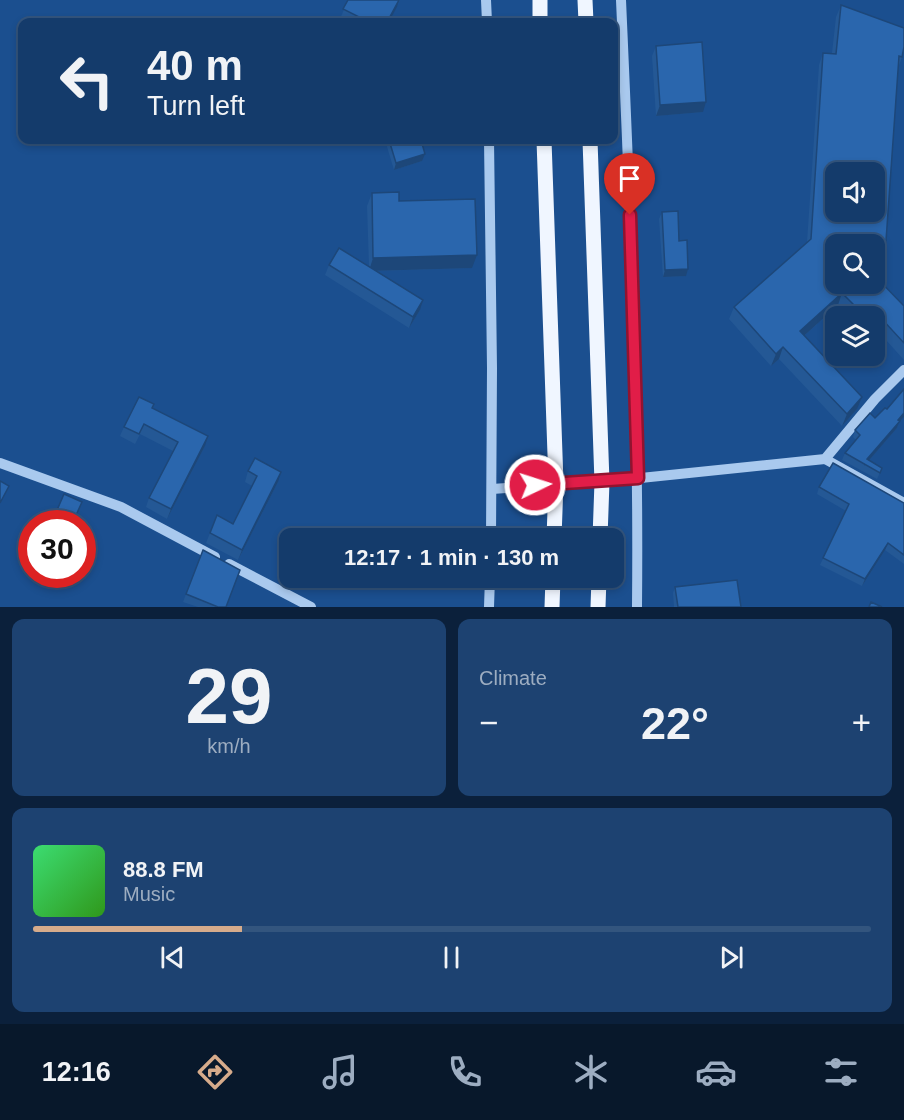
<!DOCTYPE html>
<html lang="en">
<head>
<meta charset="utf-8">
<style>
	body { margin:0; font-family:Arial,sans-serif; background:#1d4271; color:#f1f3f6; height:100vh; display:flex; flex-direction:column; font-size:22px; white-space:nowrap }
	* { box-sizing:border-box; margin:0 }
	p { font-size:20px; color:#9dadc1 }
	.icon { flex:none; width:33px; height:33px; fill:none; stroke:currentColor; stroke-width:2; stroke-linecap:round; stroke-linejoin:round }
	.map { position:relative; height:607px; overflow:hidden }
	.details { display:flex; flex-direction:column; gap:12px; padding:12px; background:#0b203b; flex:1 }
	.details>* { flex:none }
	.top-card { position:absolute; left:18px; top:18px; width:600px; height:126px; border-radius:12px; box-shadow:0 3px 9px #0003,0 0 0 2px #33557e; background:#143b6b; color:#f1f3f6; overflow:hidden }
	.controls { position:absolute; left:825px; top:162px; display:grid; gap:12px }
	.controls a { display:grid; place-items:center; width:60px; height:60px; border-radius:12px; background:#143b6b; box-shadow:0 3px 9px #0003,0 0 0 2px #33557e; font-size:30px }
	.speed { position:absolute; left:18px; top:510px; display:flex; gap:12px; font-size:30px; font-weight:700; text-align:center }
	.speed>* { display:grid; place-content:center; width:78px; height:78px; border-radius:50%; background:#143b6b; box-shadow:0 3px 9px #0003,0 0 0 2px #33557e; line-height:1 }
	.speed .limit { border:9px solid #d22; background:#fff; color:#111 }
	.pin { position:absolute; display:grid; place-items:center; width:51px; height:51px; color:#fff; margin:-62px -26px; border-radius:50% 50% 50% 0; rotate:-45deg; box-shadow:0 0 6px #0007 }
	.pin .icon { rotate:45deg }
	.me { position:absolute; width:66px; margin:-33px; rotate:86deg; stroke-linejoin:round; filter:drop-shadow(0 0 4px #0008) }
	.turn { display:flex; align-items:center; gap:21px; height:126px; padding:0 30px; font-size:27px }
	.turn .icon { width:78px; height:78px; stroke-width:2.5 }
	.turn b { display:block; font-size:42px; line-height:51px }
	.big { font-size:45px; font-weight:800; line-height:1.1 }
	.details .card { flex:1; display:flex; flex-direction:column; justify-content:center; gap:9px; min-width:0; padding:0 21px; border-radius:12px; background:#1d4271 }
	.details .dial { align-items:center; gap:0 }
	.dial b { font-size:78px; line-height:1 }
	.song { display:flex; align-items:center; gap:18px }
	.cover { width:72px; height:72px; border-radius:9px; background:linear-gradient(135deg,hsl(140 70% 55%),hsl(110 70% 35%)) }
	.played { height:6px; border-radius:3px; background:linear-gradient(90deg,#d6ab8b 25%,#33557e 25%) }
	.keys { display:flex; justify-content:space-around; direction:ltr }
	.heat { display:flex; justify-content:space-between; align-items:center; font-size:33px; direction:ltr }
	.details .tiles { flex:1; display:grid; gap:12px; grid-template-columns:1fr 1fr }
	.card:last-child { grid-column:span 2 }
	.trip { position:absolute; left:279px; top:528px; width:345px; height:60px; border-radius:12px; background:#143b6b; box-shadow:0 3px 9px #0003,0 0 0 2px #33557e; font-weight:800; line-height:60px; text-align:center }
	.dock { display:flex; height:96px; justify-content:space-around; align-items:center; background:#08182b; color:#9dadc1 }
	.dock .icon { width:42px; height:42px }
	.dock .selected { color:#d6ab8b }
	.dock b { font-size:27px; color:#f1f3f6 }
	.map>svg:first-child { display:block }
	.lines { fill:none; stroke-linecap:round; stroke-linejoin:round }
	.minor { stroke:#a9c9ee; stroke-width:10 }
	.major { stroke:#f0f6ff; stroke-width:15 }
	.wall { fill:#245895 }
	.shaded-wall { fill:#1d4779 }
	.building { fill:#2a66ad; stroke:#1d4779; stroke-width:1.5; fill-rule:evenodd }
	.route-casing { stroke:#92132f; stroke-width:15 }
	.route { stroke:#e11d48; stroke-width:10 }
</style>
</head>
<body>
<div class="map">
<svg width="904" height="607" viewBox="0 0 904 607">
	<rect width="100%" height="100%" fill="#1b4f8f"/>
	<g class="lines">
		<g class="minor">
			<path d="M486 0 487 22"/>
			<path d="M621 0C630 202 639 404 637 607"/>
			<path d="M489 140 492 368 491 538"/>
			<path d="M825 459 904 503"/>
			<path d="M0 463 121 507 215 557"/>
			<path d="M492 489 602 482 825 459 875 399 904 370"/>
			<path d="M229 564 311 607"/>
			<path d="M489 607 490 578"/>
		</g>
		<g class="major">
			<path d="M540 0V22"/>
			<path d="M585 0 586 22"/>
			<path d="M544 140 556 483 554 538"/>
			<path d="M590 140 602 482 600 538"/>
			<path d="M552 607 553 578"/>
			<path d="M598 607 599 578"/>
		</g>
	</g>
	<g class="wall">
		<path d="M348 0H400L389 22H346L340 19Z"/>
		<path d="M841 5 902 57 898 68 885 255 880 267 836 244 904 306V360L877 330 874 316H849L838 305 804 336 857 409 842 426 779 359 771 366 729 319 734 307 807 242 819 65 823 53H832L836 17Z"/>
		<path d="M656 46 703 112 656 116 652 56Z"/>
		<path d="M385 140H421L422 161 394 170Z"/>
		<path d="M372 193 399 201 472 268 377 271 420 310 409 328 325 275 329 265 369 266 367 206Z"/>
		<path d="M662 212 679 241 686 276 663 277 659 219Z"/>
		<path d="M904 389V417L899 422 897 428 869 460 882 468 877 479 842 460 845 453 856 440 853 437 855 430 875 418 887 409Z"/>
		<path d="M152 408 205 446 167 519 146 507 149 498 173 451 140 434 135 444 120 436 124 427Z"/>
		<path d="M248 471 278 482 238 560 206 543 217 515 233 524 252 486 245 482Z"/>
		<path d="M819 487 904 503V564L885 550 862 586 820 565 846 511 817 494Z"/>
		<path d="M203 550 226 607H198L183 602Z"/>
		<path d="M675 587 741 607H674L673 593Z"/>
	</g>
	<g class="shaded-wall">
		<path d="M399 0 397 7 389 22H387Z"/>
		<path d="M706 102 703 112 656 116 660 105Z"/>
		<path d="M425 154 422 161 394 170 396 163Z"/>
		<path d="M477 255 472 268 369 271 373 258Z"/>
		<path d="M885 255 880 267 874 272V264Z"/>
		<path d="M688 269 686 276 663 277 665 270Z"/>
		<path d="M842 293 838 305 796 343 800 331Z"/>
		<path d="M423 300 420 310 409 328 413 317Z"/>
		<path d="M881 318 877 330 874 333V325Z"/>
		<path d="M783 347 779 359 771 366 776 354Z"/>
		<path d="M862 397 857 409 842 426 847 414Z"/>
		<path d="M904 413V417L899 422 897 428 864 466 867 459Z"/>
		<path d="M208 436 205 446 167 519 171 509Z"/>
		<path d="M281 472 278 482 238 560 242 550Z"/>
		<path d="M888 543 885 550 862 586 865 579Z"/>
	</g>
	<g class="building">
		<path d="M348 0H399L387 22H369L343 9Z"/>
		<path d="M841 5 904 28V47L902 57 899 56 885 255 874 264V244H836V284H874V275L904 306V343L881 318 874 325V316H865L842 293 800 331 862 397 847 414 783 347 776 354 734 307 811 239 823 53 836 54ZM836 172H874V212H836Z"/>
		<path d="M702 42 706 102 660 105 656 46Z"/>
		<path d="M389 140H421L425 154 396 163Z"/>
		<path d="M399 192V201L475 199 477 255 373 258 372 193Z"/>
		<path d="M678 211 679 241 687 240 688 269 665 270 662 212Z"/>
		<path d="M339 248 423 300 413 317 329 265Z"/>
		<path d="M904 389V413L898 420 900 421 867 459 882 468 880 473 845 453 860 435 855 430 870 413 875 418 885 408 887 409Z"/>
		<path d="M139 397 154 404 152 408 208 436 171 509 149 498 178 442 144 424 139 434 124 427Z"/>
		<path d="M255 458 281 472 242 550 210 533 217 515 233 524 257 476 248 471Z"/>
		<path d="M833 463 904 503V555L888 543 865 579 823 558 849 504 819 487Z"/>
		<path d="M0 481 9 486 0 503Z"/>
		<path d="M64 494 82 502 72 524H51Z"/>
		<path d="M203 550 240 570 226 607H218L186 594Z"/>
		<path d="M737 580 741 607H678L675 587Z"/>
		<path d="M871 602 882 607H869Z"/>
	</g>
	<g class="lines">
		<g class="route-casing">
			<path id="route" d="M535 485 638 478 630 215"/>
		</g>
		<use href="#route" class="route"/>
	</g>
</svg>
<div class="controls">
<a><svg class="icon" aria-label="sound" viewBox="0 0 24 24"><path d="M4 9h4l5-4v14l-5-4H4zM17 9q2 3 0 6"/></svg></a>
<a><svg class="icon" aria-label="search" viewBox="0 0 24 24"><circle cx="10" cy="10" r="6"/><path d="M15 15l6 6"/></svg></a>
<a><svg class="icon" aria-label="layers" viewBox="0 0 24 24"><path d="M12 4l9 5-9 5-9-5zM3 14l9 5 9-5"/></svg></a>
</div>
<div class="speed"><div class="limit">30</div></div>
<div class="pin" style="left:630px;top:215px;background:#d93025"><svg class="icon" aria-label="arrive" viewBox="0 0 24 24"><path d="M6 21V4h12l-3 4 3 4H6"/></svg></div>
<svg class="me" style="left:535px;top:485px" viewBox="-20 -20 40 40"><circle r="17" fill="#e11d48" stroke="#fff" stroke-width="3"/><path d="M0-11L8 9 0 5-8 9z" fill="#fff"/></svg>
<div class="trip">12:17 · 1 min · 130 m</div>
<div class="top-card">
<div class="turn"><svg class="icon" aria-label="left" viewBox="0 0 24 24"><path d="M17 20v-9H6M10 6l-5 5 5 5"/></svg><div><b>40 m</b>Turn left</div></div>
</div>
</div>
<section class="details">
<div class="tiles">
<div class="card dial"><b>29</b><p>km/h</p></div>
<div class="card"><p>Climate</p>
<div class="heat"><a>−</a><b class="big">22°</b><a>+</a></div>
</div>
<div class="card">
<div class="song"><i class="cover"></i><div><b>88.8 FM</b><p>Music</p></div></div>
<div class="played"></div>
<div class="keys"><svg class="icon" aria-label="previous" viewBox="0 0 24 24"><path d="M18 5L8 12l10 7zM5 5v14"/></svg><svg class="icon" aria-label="pause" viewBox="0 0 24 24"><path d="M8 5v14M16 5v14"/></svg><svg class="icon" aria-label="next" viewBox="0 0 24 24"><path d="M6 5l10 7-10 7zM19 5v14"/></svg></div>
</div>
</div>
</section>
<nav class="dock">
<b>12:16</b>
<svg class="icon selected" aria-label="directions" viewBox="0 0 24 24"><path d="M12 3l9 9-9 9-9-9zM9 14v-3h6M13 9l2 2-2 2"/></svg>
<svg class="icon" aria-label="music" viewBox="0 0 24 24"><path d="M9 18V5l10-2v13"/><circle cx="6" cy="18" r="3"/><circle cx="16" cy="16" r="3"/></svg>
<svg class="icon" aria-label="phone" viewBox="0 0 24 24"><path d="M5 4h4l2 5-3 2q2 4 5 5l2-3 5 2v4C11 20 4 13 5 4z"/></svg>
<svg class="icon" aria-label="climate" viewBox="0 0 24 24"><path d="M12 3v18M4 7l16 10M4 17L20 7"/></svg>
<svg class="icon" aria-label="car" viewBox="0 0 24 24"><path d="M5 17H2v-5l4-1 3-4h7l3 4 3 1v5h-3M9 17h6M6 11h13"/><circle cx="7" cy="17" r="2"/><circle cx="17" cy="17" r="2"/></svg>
<svg class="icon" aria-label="filters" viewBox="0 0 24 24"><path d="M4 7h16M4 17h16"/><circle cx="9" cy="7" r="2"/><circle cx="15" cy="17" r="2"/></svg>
</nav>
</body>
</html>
